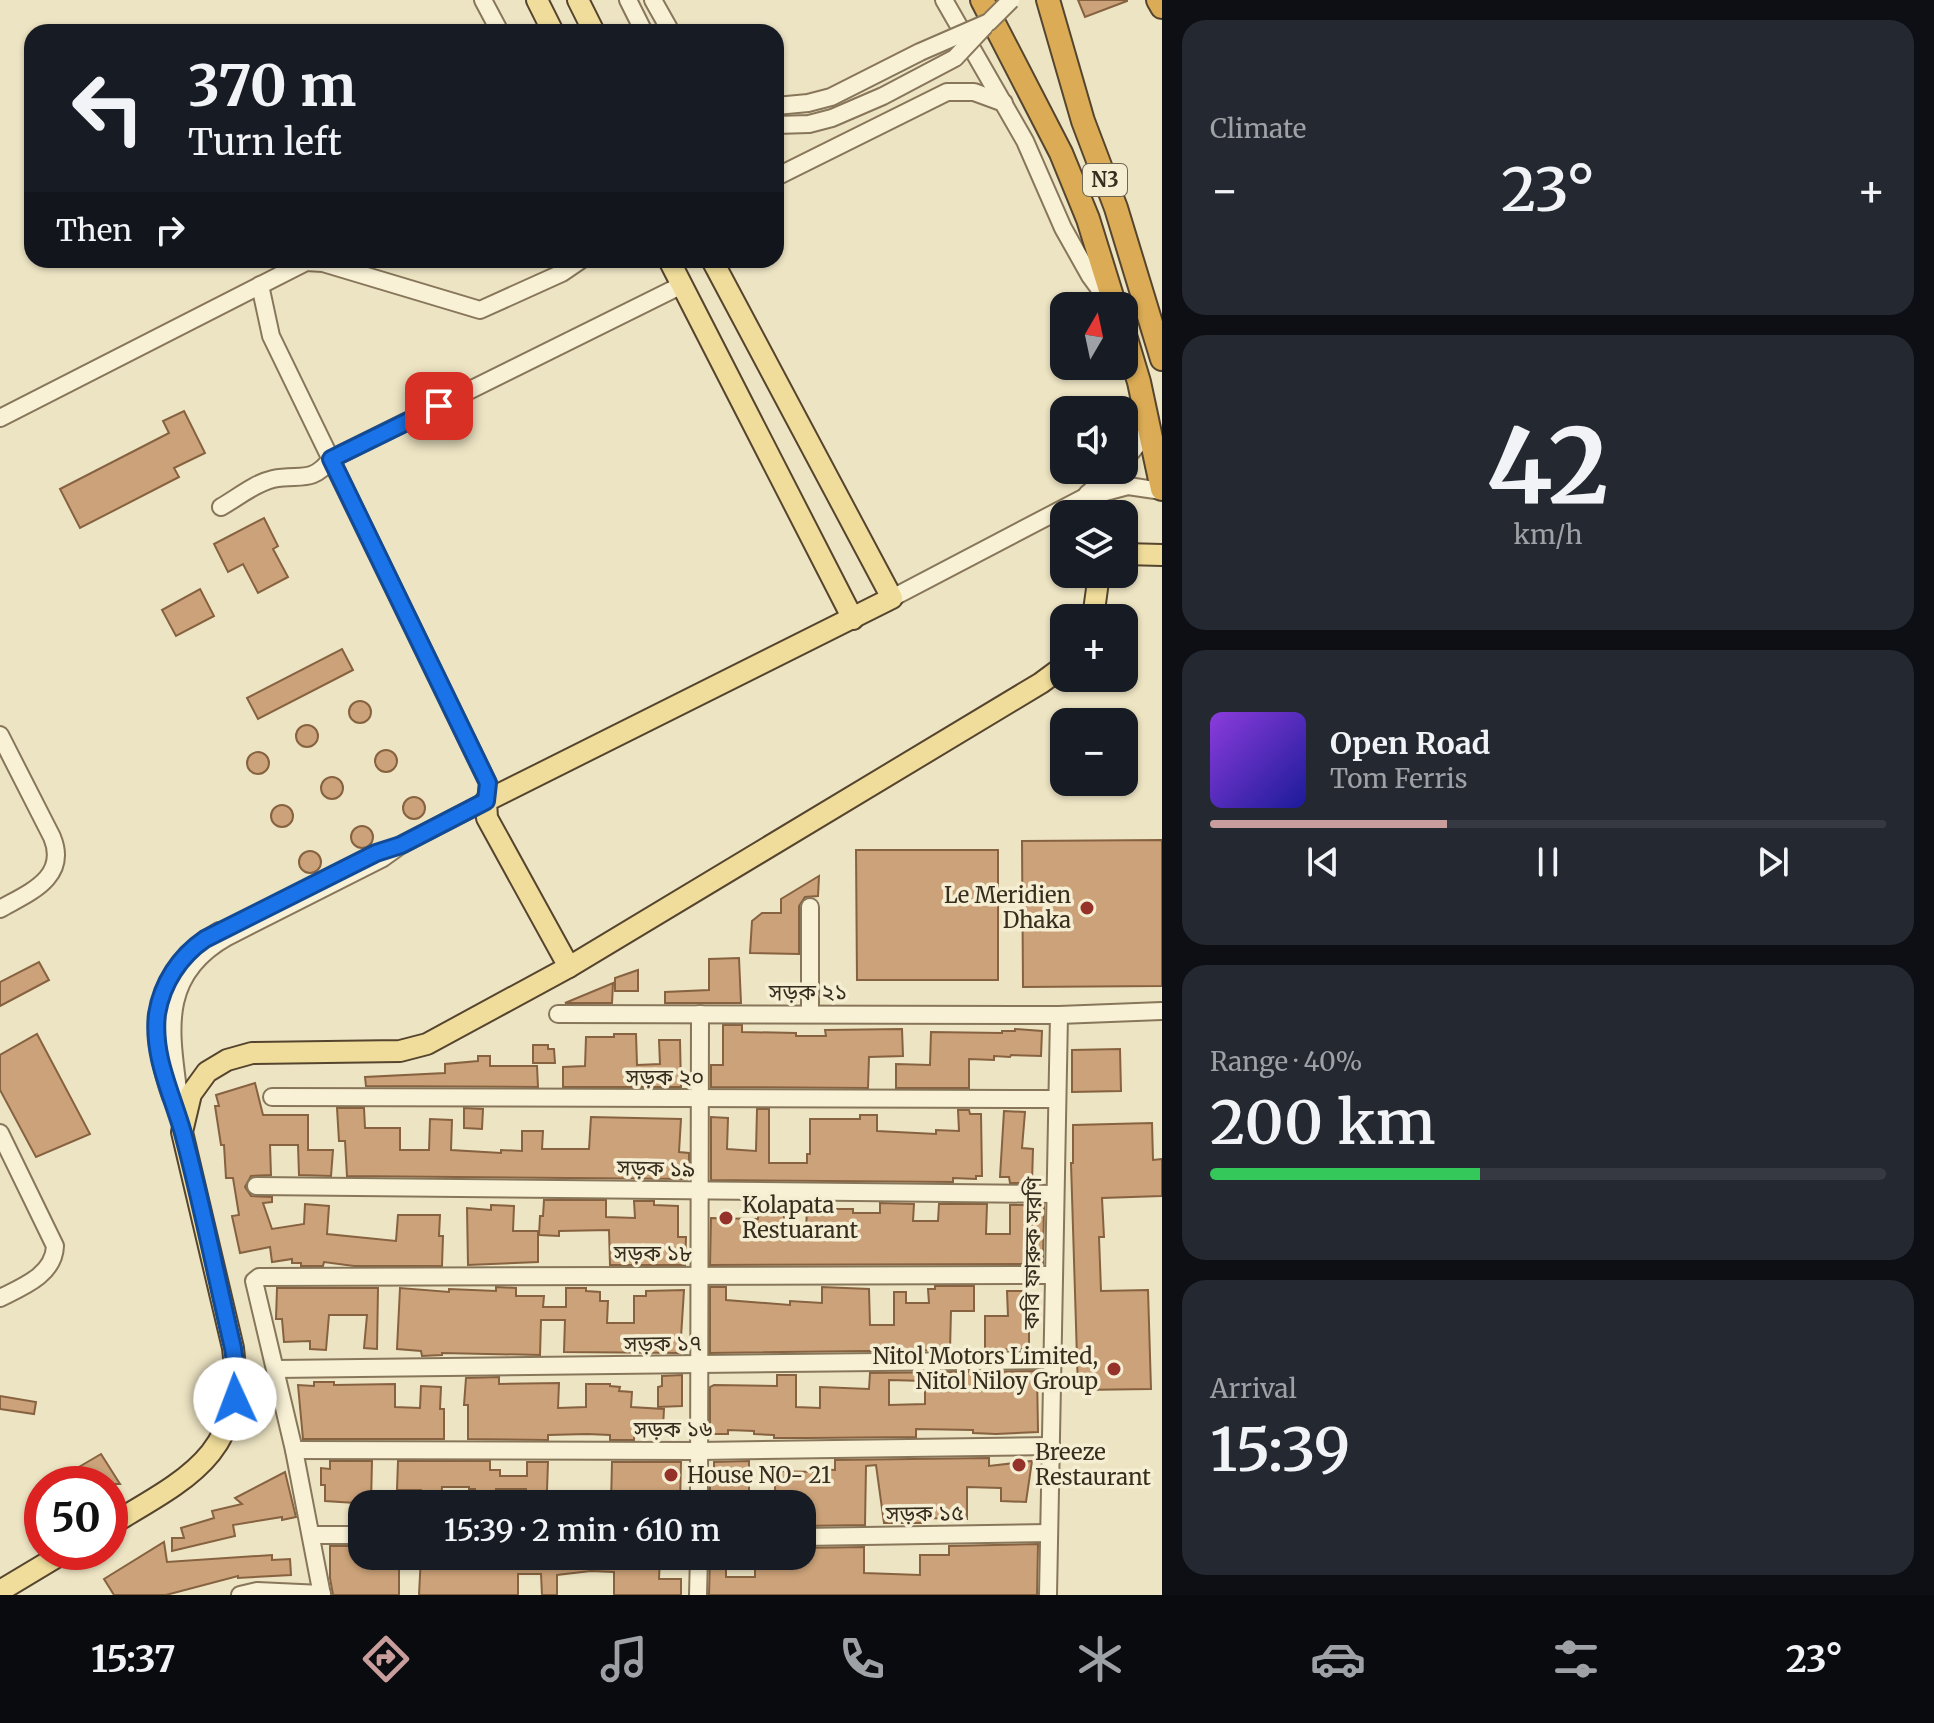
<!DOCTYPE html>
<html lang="en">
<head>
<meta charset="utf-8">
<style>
	body { margin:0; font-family:Merriweather,"Noto Sans Bengali",serif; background:#242831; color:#f1f3f6; height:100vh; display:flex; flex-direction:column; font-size:30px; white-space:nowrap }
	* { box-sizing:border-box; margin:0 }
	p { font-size:26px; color:#9ea1a6 }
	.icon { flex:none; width:44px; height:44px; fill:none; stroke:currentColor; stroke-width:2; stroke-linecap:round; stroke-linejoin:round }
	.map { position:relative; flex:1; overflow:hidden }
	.drawer { display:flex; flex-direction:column; gap:20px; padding:20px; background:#0d0f14; width:772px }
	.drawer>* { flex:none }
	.top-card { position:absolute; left:24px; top:24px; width:760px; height:244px; border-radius:24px; box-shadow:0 2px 6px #0004; background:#171b24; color:#f1f3f6; overflow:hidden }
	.needle { width:52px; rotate:9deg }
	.fabs { position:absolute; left:1050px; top:292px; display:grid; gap:16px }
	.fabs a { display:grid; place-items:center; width:88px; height:88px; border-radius:16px; background:#171b24; box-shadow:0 2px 6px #0004; font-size:40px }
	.speed { position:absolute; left:24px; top:1466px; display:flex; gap:16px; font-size:40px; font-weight:700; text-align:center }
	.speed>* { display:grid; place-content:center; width:104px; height:104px; border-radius:50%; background:#171b24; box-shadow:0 2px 6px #0004; line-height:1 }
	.speed .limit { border:12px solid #d22; background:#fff; color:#111 }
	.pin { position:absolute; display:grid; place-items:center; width:68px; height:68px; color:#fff; margin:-34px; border-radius:16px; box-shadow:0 4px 12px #0006 }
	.me { position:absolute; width:88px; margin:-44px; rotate:358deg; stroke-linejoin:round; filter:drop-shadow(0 0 6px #0008) }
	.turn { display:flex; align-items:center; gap:28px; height:168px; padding:0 32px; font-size:36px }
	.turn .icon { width:104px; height:104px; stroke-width:2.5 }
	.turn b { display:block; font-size:56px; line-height:68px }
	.then { display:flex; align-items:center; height:76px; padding:0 32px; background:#0003; gap:16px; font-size:30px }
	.big { font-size:60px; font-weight:600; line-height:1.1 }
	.drawer .tile { flex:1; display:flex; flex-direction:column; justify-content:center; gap:12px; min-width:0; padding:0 28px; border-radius:24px; background:#242831 }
	.drawer .dial { align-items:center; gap:0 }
	.dial b { font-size:104px; line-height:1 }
	.song { display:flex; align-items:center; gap:24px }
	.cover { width:96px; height:96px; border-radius:12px; background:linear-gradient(135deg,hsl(270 70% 55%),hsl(240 70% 35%)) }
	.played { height:8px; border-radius:4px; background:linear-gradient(90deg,#c89d9b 35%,#363941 35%) }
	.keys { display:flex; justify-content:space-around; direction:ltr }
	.heat { display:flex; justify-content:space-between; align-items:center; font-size:44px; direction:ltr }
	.charge { height:12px; border-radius:6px; background:linear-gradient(90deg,#34c759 40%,#363941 0) }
	.trip { position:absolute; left:348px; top:1490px; width:468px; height:80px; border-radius:24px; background:#171b24; box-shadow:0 2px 6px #0004; font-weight:600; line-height:80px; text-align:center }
	.menu { display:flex; height:128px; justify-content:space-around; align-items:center; background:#090b0e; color:#9ea1a6 }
	.menu .icon { width:56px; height:56px }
	.menu .current { color:#c89d9b }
	.menu b { font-size:36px; color:#f1f3f6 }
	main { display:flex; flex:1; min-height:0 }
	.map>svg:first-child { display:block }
	.building { fill:#cba279; stroke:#866240; stroke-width:2; fill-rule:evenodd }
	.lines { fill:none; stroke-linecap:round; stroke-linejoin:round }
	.minor-casing { stroke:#87765a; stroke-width:20 }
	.major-casing { stroke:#55442e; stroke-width:24 }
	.highway-casing { stroke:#55442e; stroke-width:26 }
	.minor { stroke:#f8f1d6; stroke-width:16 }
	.major { stroke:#f0dd9b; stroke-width:20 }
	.highway { stroke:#dbac55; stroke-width:22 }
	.minor-bridge-casing { stroke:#87765a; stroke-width:20; stroke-linecap:butt }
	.minor-bridge { stroke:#f8f1d6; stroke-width:16 }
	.route-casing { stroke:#114b97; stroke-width:20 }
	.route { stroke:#1a73e8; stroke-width:14 }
	.poi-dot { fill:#95332b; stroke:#f5eed2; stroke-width:3 }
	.labels { text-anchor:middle; stroke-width:7; stroke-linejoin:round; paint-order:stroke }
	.shield { fill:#f5eed2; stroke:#706654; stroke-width:2 }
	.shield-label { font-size:20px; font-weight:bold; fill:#372c1e }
	.poi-label { font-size:22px; fill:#372c1e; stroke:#f5eed2; text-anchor:start }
	.street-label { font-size:22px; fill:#372c1e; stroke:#f5eed2 }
</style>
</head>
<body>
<main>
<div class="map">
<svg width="1162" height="1595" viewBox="0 0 1162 1595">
	<rect width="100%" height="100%" fill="#ede4c3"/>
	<g class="building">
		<path d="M1078 0H1127V1L1085 17Z"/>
		<path d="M184 411 205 453 174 468 179 477 80 528 60 489 169 433 163 421Z"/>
		<path d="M264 518 278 546 273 549 288 577 258 593 243 564 228 572 214 544Z"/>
		<path d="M200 589 214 616 176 636 162 610Z"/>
		<path d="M342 649 353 670 258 719 247 698Z"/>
		<circle cx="360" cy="712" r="11"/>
		<circle cx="307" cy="736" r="11"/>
		<circle cx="386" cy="761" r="11"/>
		<circle cx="258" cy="763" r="11"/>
		<circle cx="332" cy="788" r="11"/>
		<circle cx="414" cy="808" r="11"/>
		<circle cx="282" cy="816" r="11"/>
		<circle cx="362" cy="837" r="11"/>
		<path d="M1162 840V986L1023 987 1022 841Z"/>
		<path d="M856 850H998V980H857Z"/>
		<circle cx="310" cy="862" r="11"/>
		<path d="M819 876 818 896 805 897 799 906V954L750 953 752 921 762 913H781V899Z"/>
		<path d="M739 958 741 1003H665V992L709 990V959Z"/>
		<path d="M39 962 49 980 0 1006V982Z"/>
		<path d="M638 970V991H615V978Z"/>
		<path d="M613 983 612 1003H565Z"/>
		<path d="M723 1025H742V1032L796 1033V1036H826L825 1030 902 1029 903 1056 869 1057 868 1088 711 1087V1065H723Z"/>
		<path d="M1015 1029 1042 1031 1041 1056 1011 1055 1010 1057 994 1056V1060L969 1059V1088H896V1064L930 1065 931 1032 1002 1033V1031H1015Z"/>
		<path d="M37 1034 90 1134 36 1157 0 1090V1055Z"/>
		<path d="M614 1034H636L637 1065 660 1064 659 1040H680L681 1087H563V1067L585 1066 586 1037H614Z"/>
		<path d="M533 1045H548V1049H554L555 1063H533Z"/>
		<path d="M1120 1049 1121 1091 1072 1092V1050Z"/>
		<path d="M478 1056H490V1066H537L538 1087 366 1086 365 1077 445 1073V1064L478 1061Z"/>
		<path d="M255 1083 263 1115H308V1150H333L331 1176 299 1175 298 1145H270L271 1175 251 1176 245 1187 251 1196 272 1197V1202L263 1203 272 1229 304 1224 305 1204 329 1206 327 1234 396 1241 398 1215H440L439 1236H443L442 1266H354L324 1262 323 1266H301V1263H292V1259L272 1262 270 1247 240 1253 232 1216 239 1215 233 1178H226L224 1145H221L215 1106H219L216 1095Z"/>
		<path d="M337 1108H364L365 1128H400V1150H429L430 1119 452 1120 451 1150 501 1153V1150L522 1151V1131H543L542 1149H589L591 1117 681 1119 679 1152 689 1153V1179L347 1176 345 1141H339Z"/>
		<path d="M464 1108 483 1109 482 1129 464 1128Z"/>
		<path d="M757 1109H769V1163H807V1154H810V1119H860V1115H877V1131L936 1134V1130L959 1131 958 1110H969L970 1114H981L982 1176H976V1179L953 1178V1182L711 1180V1117L728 1118 727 1149 756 1151Z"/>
		<path d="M1004 1111 1025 1112 1022 1148 1033 1149 1032 1183H1010L1009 1177H1000Z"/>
		<path d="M1152 1123 1153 1160 1162 1159V1196L1102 1198 1104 1237H1099L1101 1291 1148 1290 1151 1389 1078 1390 1071 1163H1073V1125Z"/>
		<path d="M544 1200H606V1217L635 1218 634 1201H654V1205L678 1206V1237H686L685 1265H610L609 1230 559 1231V1236L539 1235 540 1216H543Z"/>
		<path d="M759 1202H773V1214H784L783 1236H806L807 1203H829V1209H853V1213H880V1203L914 1204 913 1221H938L939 1204H987L986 1234H1010V1205H1044L1043 1264 710 1265 711 1218 758 1219Z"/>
		<path d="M491 1205 514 1206 513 1231H538V1262L468 1265 467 1208 491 1210Z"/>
		<path d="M935 1286H974V1311H951L950 1350 710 1353V1287H726V1300L790 1305V1301L822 1303V1287L869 1289 870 1325H894V1292H906V1303H929L928 1289H935Z"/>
		<path d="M496 1287 516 1288V1296H544L543 1307H566V1288H586V1291L600 1292V1301H608L607 1323H634V1296H646V1291L684 1290 680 1353 564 1352 565 1320H541L540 1355 442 1353V1355L422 1356 421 1351 397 1349 400 1288 449 1292V1289L496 1291Z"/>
		<path d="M277 1288H378L377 1349 364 1348 367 1315H329L326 1350 310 1349V1341L284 1342 282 1319H276Z"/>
		<path d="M1007 1291H1029V1349L985 1350V1316H1008Z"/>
		<path d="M1037 1371 1038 1432 996 1434 973 1433V1430L916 1429V1437L807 1438H774V1435L754 1434V1431L728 1430V1434H710V1387L714 1385 777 1386V1375H796V1407L820 1408V1387L869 1389 870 1373ZM889 1380 925 1381V1404L889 1405Z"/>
		<path d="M682 1375V1406L658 1407V1387L662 1386V1376Z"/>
		<path d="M499 1377V1384L559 1383 558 1408 586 1407V1384H610V1386L620 1387 619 1391 632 1392 631 1407 664 1409 663 1427 635 1426 634 1440H610V1435L587 1434 548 1435V1440L468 1439V1405H464L466 1378Z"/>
		<path d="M314 1382H334V1385L395 1384V1407L420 1408 421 1386 441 1387 440 1409H444V1439H303L298 1385 314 1386Z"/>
		<path d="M0 1396 36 1402 34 1414 0 1409Z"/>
		<path d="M101 1454 120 1484H50Z"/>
		<path d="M989 1458V1466L1032 1461 1026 1502 1001 1501V1488L967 1487V1519L921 1518V1523H884L876 1465 866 1466 865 1525 802 1526V1504H776L774 1471 819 1472V1469L835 1470V1460Z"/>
		<path d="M330 1461H372L371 1504 325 1501V1485H321V1468L330 1469Z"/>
		<path d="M398 1461H490V1470H500V1476H527V1462H548L547 1491 587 1492V1504H526V1489H496V1504H475V1489H469V1487H442L441 1504H421V1490H397Z"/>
		<path d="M749 1461V1504H710V1480L714 1481V1462Z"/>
		<path d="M612 1462H681L680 1504H611Z"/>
		<path d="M285 1472 296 1517 282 1520V1517L233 1525 235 1536 172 1551V1538H184L181 1528 214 1518 212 1511 242 1504 235 1498Z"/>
		<path d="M164 1542 167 1562 272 1555V1560L290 1559 291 1575 238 1578V1576L166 1595H114L104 1579Z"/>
		<path d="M1038 1544 1037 1595H709L710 1556H726V1577H755V1556H802V1548L864 1547V1573L920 1575V1555H949V1546Z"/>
		<path d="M330 1546H362V1556H399V1595H333L330 1578Z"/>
		<path d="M421 1556H660L659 1579H681V1595H614V1572L591 1571 557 1575V1595H542L541 1574H518V1595H419Z"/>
	</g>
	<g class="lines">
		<g class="minor-casing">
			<g id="minor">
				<path d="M483 0 500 32"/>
				<path d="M628 0 644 32"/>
				<path d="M653 0 671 32"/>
				<path d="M944 0 1025 141 1063 228 1090 276 1109 302"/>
				<path d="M776 177 947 92H974L1004 103"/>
				<path d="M0 418 306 262 323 263 480 310 562 273 581 260"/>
				<path d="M1124 461 1150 429"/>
				<path d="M1087 494 1115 470"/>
				<path d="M221 507C237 498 255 483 273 479 299 473 311 485 331 459L682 285"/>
				<path d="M892 598 1083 498 1128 486 1162 491"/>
				<path d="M0 735 52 837C69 878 28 893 0 909"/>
				<path d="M810 907V1014"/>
				<path d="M558 1014 1059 1015 1162 1011"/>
				<path d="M171 1097C147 1028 151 970 219 931"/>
				<path d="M272 1097 1057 1099"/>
				<path d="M181 1118C176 1049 149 981 227 937L383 858 401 845 486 801 488 783 271 336 260 285"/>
				<path d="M0 1133 55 1246C54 1275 22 1287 0 1298"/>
				<path d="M256 1186 1055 1194"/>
				<path d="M275 1369 1052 1360"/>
				<path d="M294 1450 699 1451 1051 1446"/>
				<path d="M699 1504 700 1014"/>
				<path d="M311 1535H362"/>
				<path d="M802 1537 1049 1533"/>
				<path d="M240 1595 257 1591 322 1594"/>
				<path d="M322 1595 294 1450 254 1281 259 1277 1054 1275"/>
				<path d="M698 1595 699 1556"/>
				<path d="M1048 1595 1059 1015"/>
			</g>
		</g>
		<g class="major-casing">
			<g id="major">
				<path d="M537 0 553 32"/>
				<path d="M578 0 594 32"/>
				<path d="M669 260 853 619"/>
				<path d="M1124 554 1162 555"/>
				<path d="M1093 618 1099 574"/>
				<path d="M569 967 487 818 486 801 892 598 712 260"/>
				<path d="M110 1525C189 1478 247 1452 233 1348L182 1132 191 1094 207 1072 227 1060 252 1053 400 1051 427 1044 569 967 1041 683 1064 666"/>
				<path d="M0 1591 65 1552"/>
			</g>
		</g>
		<g class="highway-casing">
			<g id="highway">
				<path d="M982 0 1061 153 1088 219 1115 306"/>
				<path d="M1048 0 1083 121 1116 208 1162 359"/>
				<path d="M1158 0 1162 7"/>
				<path d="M1124 332 1139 382 1162 489"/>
			</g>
		</g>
		<use href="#minor" class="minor"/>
		<use href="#major" class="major"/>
		<use href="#highway" class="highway"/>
		<g class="minor-bridge-casing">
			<g id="minor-bridge">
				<path d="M776 106 808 103 831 97 920 52 989 22 1011 0"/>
				<path d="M776 125 809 124 832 118 883 96 955 58 985 26"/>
			</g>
		</g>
		<use href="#minor-bridge" class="minor-bridge"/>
	</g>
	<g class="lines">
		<g class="route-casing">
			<path id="route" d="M235 1399 237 1377 233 1348C216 1276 202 1204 183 1133 172 1094 152 1056 157 1014 162 983 180 956 205 939L376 853 401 845 486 801 488 783 331 459 439 406"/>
		</g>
		<use href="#route" class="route"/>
	</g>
	<g class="poi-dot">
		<circle cx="1087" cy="908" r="8"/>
		<circle cx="726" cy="1218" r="8"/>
		<circle cx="1114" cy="1369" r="8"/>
		<circle cx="1019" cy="1465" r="8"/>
		<circle cx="671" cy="1475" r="8"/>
	</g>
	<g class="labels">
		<rect class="shield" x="1083" y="164" width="44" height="32" rx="6"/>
		<g class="shield-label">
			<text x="1105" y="187">N3</text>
		</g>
		<g class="poi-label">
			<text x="1071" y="903" text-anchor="end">Le Meridien<tspan x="1071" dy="25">Dhaka</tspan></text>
			<text x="742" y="1213">Kolapata<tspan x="742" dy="25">Restuarant</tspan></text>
			<text x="1098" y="1364" text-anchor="end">Nitol Motors Limited,<tspan x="1098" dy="25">Nitol Niloy Group</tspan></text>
			<text x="1035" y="1460">Breeze<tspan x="1035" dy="25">Restaurant</tspan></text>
			<text x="687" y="1483">House NO- 21</text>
		</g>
		<g class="street-label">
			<text x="808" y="1000">সড়ক ২১</text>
			<text x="665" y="1085">সড়ক ২০</text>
			<text transform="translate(656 1168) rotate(1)" y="8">সড়ক ১৯</text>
			<text x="653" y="1261">সড়ক ১৮</text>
			<text transform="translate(1032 1253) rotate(-89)" y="8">কবি ফারুক সরণি</text>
			<text transform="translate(663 1343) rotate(-1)" y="8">সড়ক ১৭</text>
			<text x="673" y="1437">সড়ক ১৬</text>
			<text transform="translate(925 1513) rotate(-1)" y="8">সড়ক ১৫</text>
		</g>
	</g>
</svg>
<div class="fabs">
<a><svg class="needle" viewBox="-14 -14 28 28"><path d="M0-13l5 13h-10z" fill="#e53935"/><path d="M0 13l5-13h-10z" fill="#9ea1a6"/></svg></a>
<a><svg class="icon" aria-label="sound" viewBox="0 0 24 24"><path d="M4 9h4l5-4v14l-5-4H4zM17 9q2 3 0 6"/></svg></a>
<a><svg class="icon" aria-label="layers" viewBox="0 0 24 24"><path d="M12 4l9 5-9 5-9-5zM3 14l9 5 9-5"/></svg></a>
<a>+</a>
<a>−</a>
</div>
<div class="speed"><div class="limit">50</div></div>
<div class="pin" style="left:439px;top:406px;background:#d93025"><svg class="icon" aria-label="arrive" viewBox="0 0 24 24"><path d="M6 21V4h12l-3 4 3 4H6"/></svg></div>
<svg class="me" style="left:235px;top:1399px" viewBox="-20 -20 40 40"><circle r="19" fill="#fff"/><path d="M0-13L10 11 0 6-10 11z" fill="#1a73e8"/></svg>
<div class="trip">15:39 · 2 min · 610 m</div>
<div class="top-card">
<div class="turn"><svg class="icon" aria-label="left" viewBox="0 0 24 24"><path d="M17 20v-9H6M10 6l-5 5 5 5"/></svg><div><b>370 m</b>Turn left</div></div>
<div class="then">Then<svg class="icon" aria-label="right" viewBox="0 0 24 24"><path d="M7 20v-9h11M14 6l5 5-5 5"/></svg></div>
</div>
</div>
<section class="drawer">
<div class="tile"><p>Climate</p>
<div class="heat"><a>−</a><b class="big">23°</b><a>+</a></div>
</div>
<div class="tile dial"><b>42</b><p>km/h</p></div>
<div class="tile">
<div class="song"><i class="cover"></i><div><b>Open Road</b><p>Tom Ferris</p></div></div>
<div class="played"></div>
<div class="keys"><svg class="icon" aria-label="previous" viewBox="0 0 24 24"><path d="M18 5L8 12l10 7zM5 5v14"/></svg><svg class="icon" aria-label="pause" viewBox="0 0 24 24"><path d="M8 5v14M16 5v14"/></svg><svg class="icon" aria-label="next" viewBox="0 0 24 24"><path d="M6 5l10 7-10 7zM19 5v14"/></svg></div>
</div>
<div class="tile"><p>Range · 40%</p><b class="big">200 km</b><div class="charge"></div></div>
<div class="tile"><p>Arrival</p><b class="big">15:39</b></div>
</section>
</main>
<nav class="menu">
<b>15:37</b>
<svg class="icon current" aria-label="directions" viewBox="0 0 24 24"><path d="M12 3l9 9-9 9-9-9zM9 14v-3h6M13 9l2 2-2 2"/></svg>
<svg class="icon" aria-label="music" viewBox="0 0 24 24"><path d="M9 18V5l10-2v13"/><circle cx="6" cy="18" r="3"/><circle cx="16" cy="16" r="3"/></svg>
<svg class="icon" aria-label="phone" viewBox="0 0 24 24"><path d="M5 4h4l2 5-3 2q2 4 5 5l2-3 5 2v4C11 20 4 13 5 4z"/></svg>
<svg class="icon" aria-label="climate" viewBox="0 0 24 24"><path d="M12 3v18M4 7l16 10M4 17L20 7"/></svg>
<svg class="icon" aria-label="car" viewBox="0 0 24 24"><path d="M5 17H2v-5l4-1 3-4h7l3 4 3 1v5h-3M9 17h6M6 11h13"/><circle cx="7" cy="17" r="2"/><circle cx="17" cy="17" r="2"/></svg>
<svg class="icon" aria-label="filters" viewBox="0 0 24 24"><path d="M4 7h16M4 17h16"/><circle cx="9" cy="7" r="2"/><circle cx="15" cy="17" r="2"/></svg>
<b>23°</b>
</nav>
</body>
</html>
